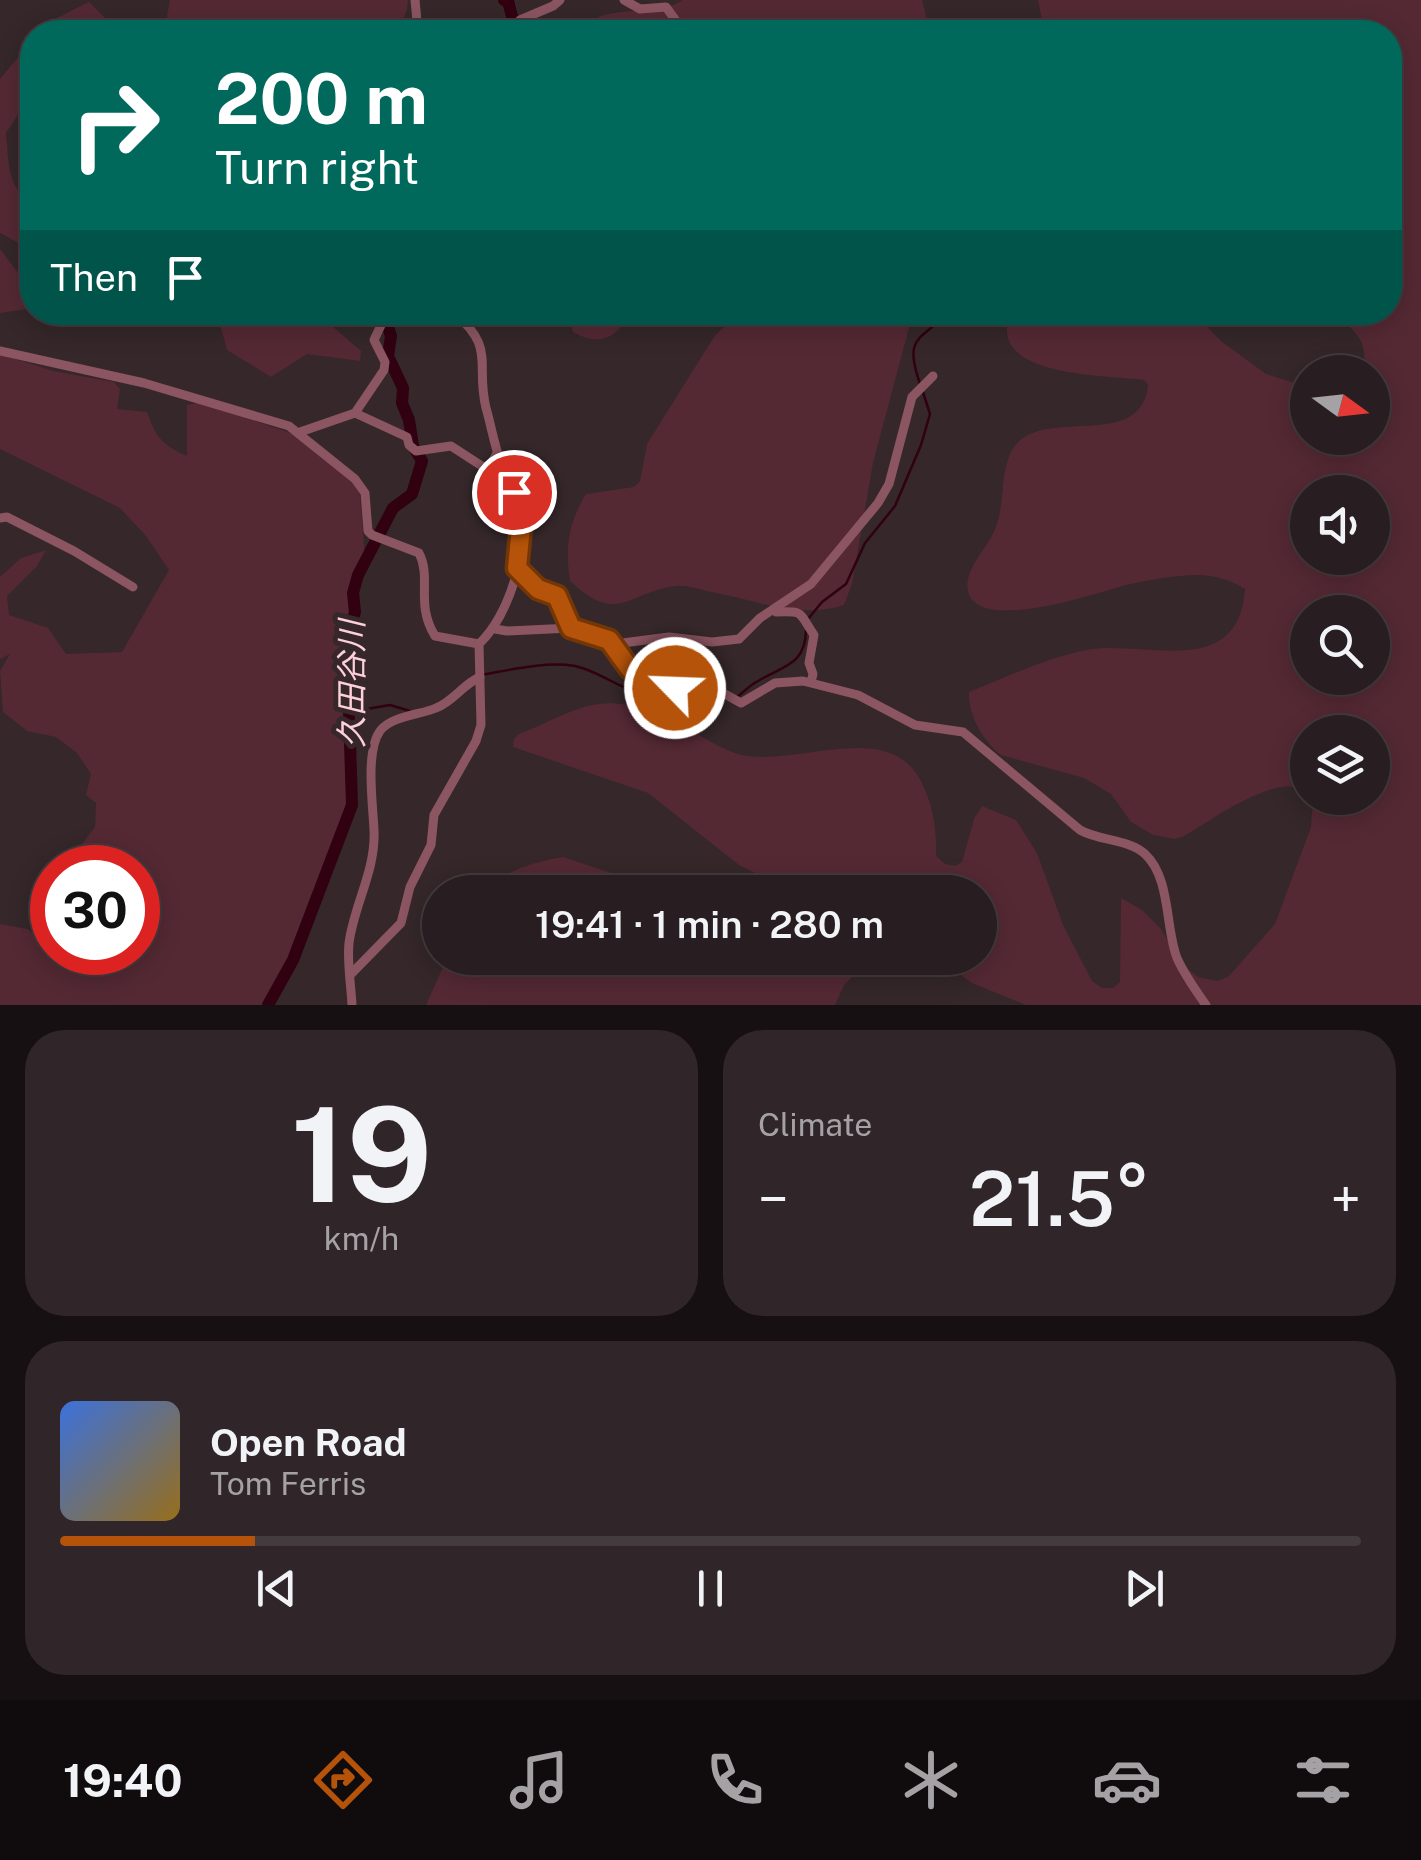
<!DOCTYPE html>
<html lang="en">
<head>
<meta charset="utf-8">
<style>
	body { margin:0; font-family:"Public Sans","Noto Sans JP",sans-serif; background:#302629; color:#f1f3f6; height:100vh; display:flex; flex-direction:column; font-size:38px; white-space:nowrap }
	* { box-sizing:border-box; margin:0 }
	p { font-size:32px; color:#a5a2a5 }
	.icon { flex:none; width:55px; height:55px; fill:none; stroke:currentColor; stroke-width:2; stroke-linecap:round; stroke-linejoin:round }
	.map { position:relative; height:1005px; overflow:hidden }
	.drawer { display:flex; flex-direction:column; gap:25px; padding:25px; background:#161012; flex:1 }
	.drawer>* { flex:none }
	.top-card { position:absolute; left:20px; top:20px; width:1382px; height:305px; border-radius:40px; box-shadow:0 5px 25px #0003,0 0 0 2px #443b3e; background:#00695c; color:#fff; overflow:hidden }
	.needle { width:65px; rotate:105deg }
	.tools { position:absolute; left:1290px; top:355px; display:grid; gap:20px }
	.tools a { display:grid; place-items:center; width:100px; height:100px; border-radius:50%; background:#281d20; box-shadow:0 5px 25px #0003,0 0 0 2px #443b3e; font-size:50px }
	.speed { position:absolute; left:30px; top:845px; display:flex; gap:20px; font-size:50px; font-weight:700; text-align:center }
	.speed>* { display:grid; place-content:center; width:130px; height:130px; border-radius:50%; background:#281d20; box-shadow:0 5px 25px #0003,0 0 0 2px #443b3e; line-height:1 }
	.speed .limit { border:15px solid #d22; background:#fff; color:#111 }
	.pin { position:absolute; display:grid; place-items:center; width:85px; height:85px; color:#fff; margin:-42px; border:5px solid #fff; border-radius:50%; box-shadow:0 2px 10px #0007 }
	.me { position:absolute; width:110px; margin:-55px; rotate:294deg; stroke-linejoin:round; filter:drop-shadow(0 0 8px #0008) }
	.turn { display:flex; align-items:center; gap:35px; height:210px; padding:0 30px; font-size:45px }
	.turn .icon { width:130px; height:130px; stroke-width:2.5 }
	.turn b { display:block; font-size:70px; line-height:85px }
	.then { display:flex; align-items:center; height:95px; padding:0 30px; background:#0003; gap:20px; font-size:38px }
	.big { font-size:75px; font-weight:600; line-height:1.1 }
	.drawer .tile { flex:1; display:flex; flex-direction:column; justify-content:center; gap:15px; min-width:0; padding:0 35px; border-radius:40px; background:#302629 }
	.drawer .dial { align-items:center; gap:0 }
	.dial b { font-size:130px; line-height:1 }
	.song { display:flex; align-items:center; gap:30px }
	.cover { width:120px; height:120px; border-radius:15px; background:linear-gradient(135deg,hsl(220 70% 55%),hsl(40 70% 35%)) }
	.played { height:10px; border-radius:5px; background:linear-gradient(90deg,#b45309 15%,#443b3e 15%) }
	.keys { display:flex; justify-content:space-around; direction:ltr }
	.heat { display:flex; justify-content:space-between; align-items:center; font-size:55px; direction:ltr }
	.drawer .tiles { flex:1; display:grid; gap:25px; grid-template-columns:1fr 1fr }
	.tile:last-child { grid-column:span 2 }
	.trip { position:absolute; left:422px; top:875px; width:575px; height:100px; border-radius:50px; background:#281d20; box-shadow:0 5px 25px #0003,0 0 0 2px #443b3e; font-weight:600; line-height:100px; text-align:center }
	.dock { display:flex; height:160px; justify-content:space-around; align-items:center; background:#100c0d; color:#a5a2a5 }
	.dock .icon { width:70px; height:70px }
	.dock .current { color:#b45309 }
	.dock b { font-size:45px; color:#f1f3f6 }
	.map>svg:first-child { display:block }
	.green { fill:#542934; fill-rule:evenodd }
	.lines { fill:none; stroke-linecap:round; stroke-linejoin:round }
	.stream { stroke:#310011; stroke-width:2.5 }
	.river { stroke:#310011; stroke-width:12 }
	.minor { stroke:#8b5561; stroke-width:9 }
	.route-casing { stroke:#753606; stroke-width:25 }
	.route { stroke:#b45309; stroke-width:18 }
	.labels { text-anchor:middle; stroke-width:10; stroke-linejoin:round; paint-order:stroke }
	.water-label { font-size:32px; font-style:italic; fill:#fed0d9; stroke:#35272a }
</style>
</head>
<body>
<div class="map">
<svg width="1421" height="1005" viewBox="0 0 1421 1005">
	<rect width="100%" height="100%" fill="#35272a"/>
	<g class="green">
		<path d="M170 0H408L407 10 397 32H173L167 16Z"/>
		<path d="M683 0H922L930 32H573C579 28 587 22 594 19 622 6 657 16 683 0Z"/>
		<path d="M1038 0H1421V1005H1026L972 983 938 958H980V892H793L739 865 648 793 513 747 514 739 519 734C544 725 573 707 599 704 624 700 658 712 680 724 699 734 721 750 742 755 797 767 888 718 921 781 933 805 937 829 936 856L945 864 955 866 962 862 974 819 982 806 1016 820 1037 853 1063 925 1092 981 1102 988H1113L1120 982 1121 898 1142 910 1161 929 1183 965 1198 977 1217 981 1228 977 1275 924 1311 827 1313 798H1372V732H1308L1307 791C1275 772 1214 819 1184 836L1175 839 1153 835 1131 822 1111 794 1084 778 1001 755C983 741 968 715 969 692 1007 677 1046 658 1086 650 1144 639 1238 682 1245 589 1232 580 1211 574 1194 575 1172 576 1148 580 1126 585 1099 592 978 635 968 591 963 570 988 548 995 529 1005 506 1000 477 1010 454 1034 400 1141 456 1148 385L1144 380C1107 375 983 378 1011 312L1176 313 1204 324 1221 341 1266 374 1307 387 1308 438H1372V372H1360C1373 345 1354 328 1332 313L1390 312V32H1050L1042 20ZM1308 492H1372V558H1308ZM1308 612H1372V678H1308Z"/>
		<path d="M89 2 106 19 99 32H39L47 23Z"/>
		<path d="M32 41V93L6 133C9 158 6 190 32 201V250L0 233V79Z"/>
		<path d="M0 249 22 278 26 309 0 313Z"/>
		<path d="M217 313H317L361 351 360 361 307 354 271 377 227 350Z"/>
		<path d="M568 313V312L631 313C616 338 600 347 573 332Z"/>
		<path d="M737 313H913L873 463 852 584 844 605C797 620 753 599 707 591 698 589 686 585 676 586 628 592 618 626 570 581 565 547 568 524 586 494L634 487 640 481 647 444 714 337Z"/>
		<path d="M0 354 53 371 114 382 120 389 117 409 147 412C155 436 163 446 187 456V405L201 402 299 436 359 487 365 557 353 587 352 613 345 640 357 705 355 763 342 838 322 899 264 1005H0V924L27 929 52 947V952H138V868L79 867 75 853 95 827 96 803 86 795 91 774 77 753 56 737 27 731 3 712 0 671 10 654 0 659V577L21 558 46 550 37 566 7 596 9 615 48 628 66 654 122 652 169 570 146 536 120 508 0 449Z"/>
		<path d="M563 857 617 875 631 892H484C504 870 535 862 563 857Z"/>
		<path d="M447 958H871L844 985 835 1005H426Z"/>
	</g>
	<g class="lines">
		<g class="stream">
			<path d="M920 384C903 334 921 342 948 312"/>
			<path d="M808 619 822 602 846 584 865 543 895 506 921 445 930 414 923 392"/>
			<path d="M481 675C510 670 545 661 575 666 589 669 599 675 611 681 655 703 677 705 725 699"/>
			<path d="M737 697C744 692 750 685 758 681 782 666 805 666 806 631"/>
			<path d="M349 712 390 705 410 711"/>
		</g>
		<g class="river">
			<path d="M504 0 508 1 516 32"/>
			<path d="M268 1005 293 960 352 805 349 712 354 664 347 638 355 612 353 593 358 575 393 508 412 494 422 461 413 446 409 420 402 403 403 388 388 356 391 336 383 312"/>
		</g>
		<g class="minor">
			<path d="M415 0 418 32"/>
			<path d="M624 0 640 9 666 7 684 32"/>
			<path d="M522 32 520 20 553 6 560 0"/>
			<path d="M0 351 144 383 289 426 355 479 365 493 368 531 372 535 419 553C432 578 415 604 435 636L479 644"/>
			<path d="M355 413 407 437 409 445 416 451 451 446 488 470 497 453"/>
			<path d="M300 432 355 413 384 370 385 362 374 340 383 321 430 312"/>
			<path d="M0 518 7 517 74 551 133 587"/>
			<path d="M517 568 538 589 557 596 571 628"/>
			<path d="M776 612C804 611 798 611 814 635L809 663 813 674 811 682"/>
			<path d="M495 629 507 631 571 628 615 644 669 637 712 642 739 639 760 618 811 584 878 503 889 484 912 397 933 376"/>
			<path d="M615 644 630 669 659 686 723 693 741 703 775 683 803 681 858 695 915 725 963 732 1080 830C1099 841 1129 839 1145 854 1171 878 1165 927 1177 958 1184 974 1196 991 1206 1005"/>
			<path d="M351 974 401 923 410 887 431 845 434 815 476 741 481 725 479 644C509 615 529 551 521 509 517 492 506 476 500 460 494 444 491 425 486 408 475 363 497 348 453 312"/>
			<path d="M352 1005C351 985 347 963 349 943 354 905 376 870 374 830 373 805 365 752 380 731 391 716 420 715 436 708 453 702 463 684 480 677"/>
		</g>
	</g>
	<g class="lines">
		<g class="route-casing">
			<path id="route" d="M514 492 522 516 517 568 538 589 557 596 571 628 609 640 630 669 659 686 675 688"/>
		</g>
		<use href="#route" class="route"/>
	</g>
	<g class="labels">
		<g class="water-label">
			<text transform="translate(352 684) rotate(-90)" y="11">久田谷川</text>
		</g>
	</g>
</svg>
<div class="tools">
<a><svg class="needle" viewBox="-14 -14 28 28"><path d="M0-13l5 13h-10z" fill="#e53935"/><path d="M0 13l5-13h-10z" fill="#a5a2a5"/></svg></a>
<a><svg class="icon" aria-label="sound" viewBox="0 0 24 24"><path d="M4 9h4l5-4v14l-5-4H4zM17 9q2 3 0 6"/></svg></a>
<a><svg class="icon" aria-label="search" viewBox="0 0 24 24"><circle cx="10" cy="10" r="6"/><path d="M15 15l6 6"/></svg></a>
<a><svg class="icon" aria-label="layers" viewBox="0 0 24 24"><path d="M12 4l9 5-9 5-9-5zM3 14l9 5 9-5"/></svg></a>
</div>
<div class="speed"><div class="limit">30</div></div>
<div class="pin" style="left:514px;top:492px;background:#d93025"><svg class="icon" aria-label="arrive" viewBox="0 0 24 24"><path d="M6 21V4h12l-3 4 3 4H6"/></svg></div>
<svg class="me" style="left:675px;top:688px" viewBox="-20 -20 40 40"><circle r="17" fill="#b45309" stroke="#fff" stroke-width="3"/><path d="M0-11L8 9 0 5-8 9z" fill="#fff"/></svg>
<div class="trip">19:41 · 1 min · 280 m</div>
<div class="top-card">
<div class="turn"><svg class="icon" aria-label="right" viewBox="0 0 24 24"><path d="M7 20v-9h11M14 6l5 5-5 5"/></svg><div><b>200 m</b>Turn right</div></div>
<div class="then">Then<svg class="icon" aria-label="arrive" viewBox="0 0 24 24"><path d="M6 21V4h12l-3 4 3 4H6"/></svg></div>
</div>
</div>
<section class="drawer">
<div class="tiles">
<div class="tile dial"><b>19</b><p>km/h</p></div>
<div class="tile"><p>Climate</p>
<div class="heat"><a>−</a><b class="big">21.5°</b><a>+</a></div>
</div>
<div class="tile">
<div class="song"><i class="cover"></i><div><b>Open Road</b><p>Tom Ferris</p></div></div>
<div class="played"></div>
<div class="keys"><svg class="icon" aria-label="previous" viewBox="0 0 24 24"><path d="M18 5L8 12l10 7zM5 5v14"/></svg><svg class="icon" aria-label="pause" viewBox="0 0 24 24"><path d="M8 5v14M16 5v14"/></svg><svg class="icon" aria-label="next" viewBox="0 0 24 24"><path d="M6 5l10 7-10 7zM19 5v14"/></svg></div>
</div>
</div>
</section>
<nav class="dock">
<b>19:40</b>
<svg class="icon current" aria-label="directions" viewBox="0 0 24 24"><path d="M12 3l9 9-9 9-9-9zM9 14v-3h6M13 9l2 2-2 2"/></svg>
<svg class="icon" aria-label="music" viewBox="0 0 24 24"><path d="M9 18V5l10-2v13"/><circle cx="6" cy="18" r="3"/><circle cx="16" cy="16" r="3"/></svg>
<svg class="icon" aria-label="phone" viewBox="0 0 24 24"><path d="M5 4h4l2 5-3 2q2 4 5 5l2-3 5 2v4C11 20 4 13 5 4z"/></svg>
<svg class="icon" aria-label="climate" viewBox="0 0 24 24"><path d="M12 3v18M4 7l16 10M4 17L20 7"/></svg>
<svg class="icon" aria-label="car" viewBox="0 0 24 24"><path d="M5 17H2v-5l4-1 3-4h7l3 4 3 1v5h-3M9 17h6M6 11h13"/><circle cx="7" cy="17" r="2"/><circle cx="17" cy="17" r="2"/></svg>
<svg class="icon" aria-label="filters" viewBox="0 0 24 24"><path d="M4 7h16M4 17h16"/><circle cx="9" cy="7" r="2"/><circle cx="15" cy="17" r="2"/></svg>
</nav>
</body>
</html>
